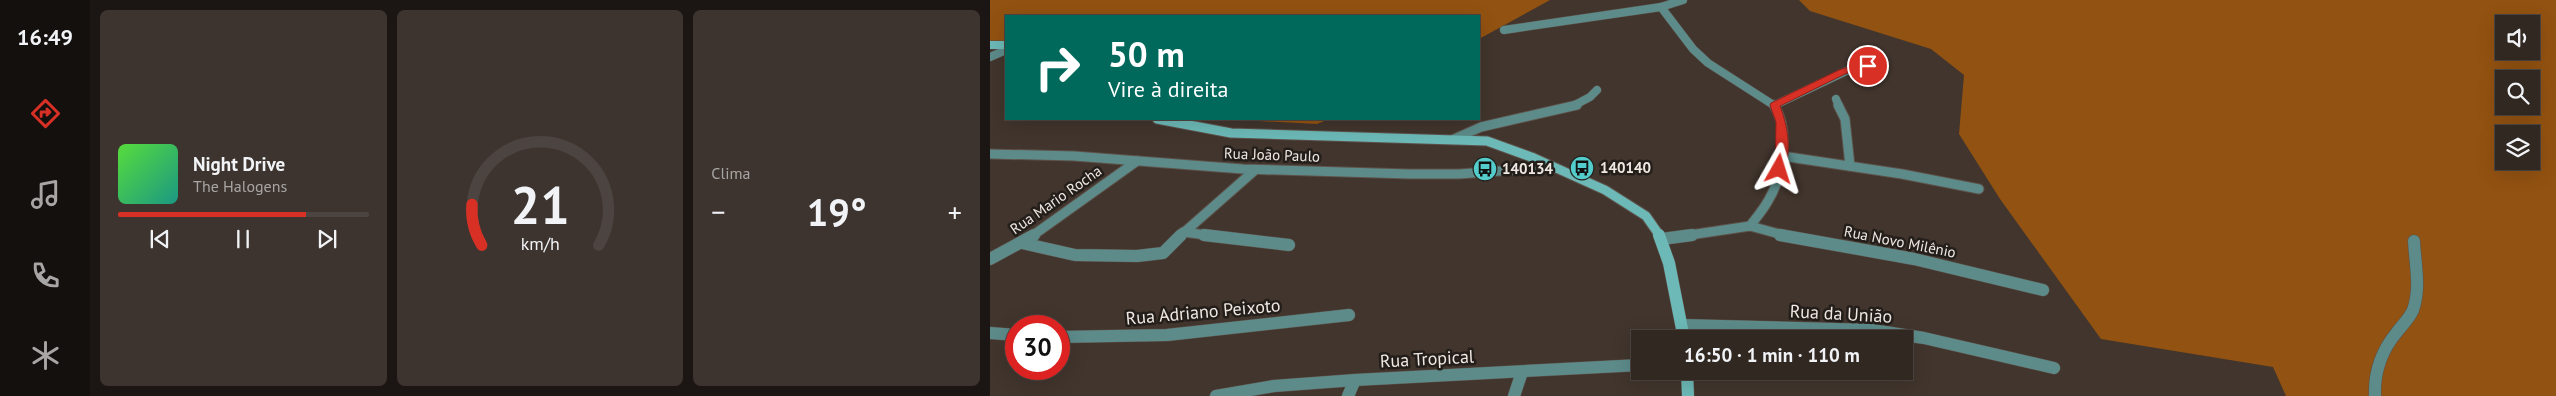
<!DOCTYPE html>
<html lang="pt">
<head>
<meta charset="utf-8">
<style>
	body { margin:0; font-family:"PT Sans",sans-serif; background:#3d342f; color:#f1f3f6; height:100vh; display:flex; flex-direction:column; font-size:19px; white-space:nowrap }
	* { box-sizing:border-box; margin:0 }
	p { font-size:16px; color:#a8a6a5 }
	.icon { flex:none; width:28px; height:28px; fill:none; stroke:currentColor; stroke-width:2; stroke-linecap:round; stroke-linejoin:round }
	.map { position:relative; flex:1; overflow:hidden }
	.drawer { display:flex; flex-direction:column; gap:10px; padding:10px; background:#1b1613; width:900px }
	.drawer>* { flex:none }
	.top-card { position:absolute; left:15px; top:15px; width:475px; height:105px; border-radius:0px; box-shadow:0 5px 20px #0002,0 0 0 1px #4c4440; background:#00695c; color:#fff; overflow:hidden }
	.controls { position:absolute; left:1505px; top:15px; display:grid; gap:10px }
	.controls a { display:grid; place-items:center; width:45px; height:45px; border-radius:0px; background:#312822; box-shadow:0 5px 20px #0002,0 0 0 1px #4c4440; font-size:25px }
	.speed { position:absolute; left:15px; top:315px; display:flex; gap:10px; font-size:25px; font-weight:700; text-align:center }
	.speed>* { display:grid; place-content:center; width:65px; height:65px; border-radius:50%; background:#312822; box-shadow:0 5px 20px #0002,0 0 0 1px #4c4440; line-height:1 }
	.speed .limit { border:8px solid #d22; background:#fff; color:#111 }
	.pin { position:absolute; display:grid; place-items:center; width:42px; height:42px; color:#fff; margin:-21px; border:2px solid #fff; border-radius:50%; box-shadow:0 1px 5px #0007 }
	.me { position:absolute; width:55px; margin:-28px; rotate:6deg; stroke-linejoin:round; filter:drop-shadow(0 0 4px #0008) }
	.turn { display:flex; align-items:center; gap:18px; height:105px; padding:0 20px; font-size:22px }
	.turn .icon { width:65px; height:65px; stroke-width:2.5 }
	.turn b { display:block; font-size:35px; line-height:42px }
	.big { font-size:38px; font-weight:700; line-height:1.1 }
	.drawer .widget { flex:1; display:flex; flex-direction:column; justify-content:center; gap:8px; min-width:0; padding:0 18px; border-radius:8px; background:#3d342f }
	.drawer .dial { align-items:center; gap:0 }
	.dial svg { height:130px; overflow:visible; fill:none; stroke:#4c4440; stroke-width:7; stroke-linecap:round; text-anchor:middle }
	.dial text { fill:#f1f3f6; stroke:none }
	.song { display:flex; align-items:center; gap:15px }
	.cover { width:60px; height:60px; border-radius:8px; background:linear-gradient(135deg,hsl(110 70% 55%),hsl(170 70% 35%)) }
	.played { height:5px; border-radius:2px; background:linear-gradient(90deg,#d93025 75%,#4c4440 75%) }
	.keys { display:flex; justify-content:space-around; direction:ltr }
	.heat { display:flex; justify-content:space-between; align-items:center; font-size:28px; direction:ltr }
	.drawer .tiles { flex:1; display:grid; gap:10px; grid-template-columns:repeat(3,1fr) }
	.trip { position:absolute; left:641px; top:330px; width:282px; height:50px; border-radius:0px; background:#312822; box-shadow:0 5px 20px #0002,0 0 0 1px #4c4440; font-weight:700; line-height:50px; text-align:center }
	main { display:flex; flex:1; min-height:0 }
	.menu { display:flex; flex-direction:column; width:90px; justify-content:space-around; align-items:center; background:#14100e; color:#a8a6a5 }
	.menu .icon { width:35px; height:35px }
	.menu .selected { color:#d93025 }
	.menu b { font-size:22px; color:#f1f3f6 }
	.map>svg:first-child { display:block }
	.forest { fill:#925211; fill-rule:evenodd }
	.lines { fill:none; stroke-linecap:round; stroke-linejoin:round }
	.street-far2-casing { stroke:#5d514a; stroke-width:9 }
	.street-far1-casing { stroke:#5d514a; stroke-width:11 }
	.street-casing { stroke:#5d514a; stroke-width:13 }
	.secondary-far2-casing { stroke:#5d514a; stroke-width:9 }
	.secondary-far1-casing { stroke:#5d514a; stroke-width:11 }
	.secondary-casing { stroke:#5d514a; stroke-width:13 }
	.street-far2 { stroke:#5c8b89; stroke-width:8 }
	.street-far1 { stroke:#5c8b89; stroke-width:9 }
	.street { stroke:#5c8b89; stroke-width:12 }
	.secondary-far2 { stroke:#6cb9b7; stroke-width:8 }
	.secondary-far1 { stroke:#6cb9b7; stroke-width:9 }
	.secondary { stroke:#6cb9b7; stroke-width:12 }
	.route { fill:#d93025; stroke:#8d1f18 }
	.labels { text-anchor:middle; stroke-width:5; stroke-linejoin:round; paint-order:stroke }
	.street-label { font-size:15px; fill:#efe7e2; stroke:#231e1a }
	.poi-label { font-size:15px; font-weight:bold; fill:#efe7e2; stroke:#231e1a; text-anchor:start }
	.near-street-label { font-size:18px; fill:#efe7e2; stroke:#231e1a }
</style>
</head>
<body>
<main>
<nav class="menu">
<b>16:49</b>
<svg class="icon selected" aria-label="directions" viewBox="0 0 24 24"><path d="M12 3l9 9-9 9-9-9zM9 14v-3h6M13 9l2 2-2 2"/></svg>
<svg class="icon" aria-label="music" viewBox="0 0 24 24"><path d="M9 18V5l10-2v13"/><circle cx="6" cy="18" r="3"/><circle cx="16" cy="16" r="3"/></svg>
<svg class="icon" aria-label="phone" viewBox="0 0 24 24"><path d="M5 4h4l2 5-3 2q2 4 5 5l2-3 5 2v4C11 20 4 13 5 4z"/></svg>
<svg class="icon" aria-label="climate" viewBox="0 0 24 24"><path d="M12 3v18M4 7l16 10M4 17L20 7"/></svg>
</nav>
<section class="drawer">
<div class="tiles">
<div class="widget">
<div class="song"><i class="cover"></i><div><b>Night Drive</b><p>The Halogens</p></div></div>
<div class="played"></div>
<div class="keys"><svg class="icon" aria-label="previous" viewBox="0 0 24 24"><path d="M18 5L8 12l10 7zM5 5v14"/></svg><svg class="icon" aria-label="pause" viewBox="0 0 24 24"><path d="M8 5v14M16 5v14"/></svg><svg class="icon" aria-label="next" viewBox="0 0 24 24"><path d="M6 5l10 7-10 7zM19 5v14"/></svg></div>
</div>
<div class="widget dial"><svg viewBox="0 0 100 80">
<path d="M14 69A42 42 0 1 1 86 69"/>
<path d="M14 69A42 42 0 0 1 8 44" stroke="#d93025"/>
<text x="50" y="56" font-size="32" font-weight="700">21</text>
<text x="50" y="72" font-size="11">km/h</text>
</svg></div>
<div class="widget"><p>Clima</p>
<div class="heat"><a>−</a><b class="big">19°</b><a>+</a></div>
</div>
</div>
</section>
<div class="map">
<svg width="1566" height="396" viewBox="0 0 1566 396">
	<rect width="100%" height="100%" fill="#41352d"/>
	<g class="forest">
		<path d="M0 0H560L489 39V16H16V48H0Z"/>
		<path d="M809 0H1566V396H1296L1283 367 1111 339 1010 199 969 134 974 75 941 49 820 11ZM1514 24H1541V51H1514ZM1514 79H1541V106H1514ZM1514 134H1541V161H1514Z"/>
		<path d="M232 119H339L327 124Z"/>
	</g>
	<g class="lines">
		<g class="street-far2-casing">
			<g id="street-far2">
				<path d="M671 7 703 49 718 63 785 106"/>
				<path d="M514 30 671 7 693 0"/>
				<path d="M0 57 16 50"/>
				<path d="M846 99 849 106"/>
				<path d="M785 105 867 66 894 70"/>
				<path d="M583 106 600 97 607 90"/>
			</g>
		</g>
		<g class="street-far1-casing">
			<g id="street-far1">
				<path d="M848 105 855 119 860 166"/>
				<path d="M464 139 491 127 587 105"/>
				<path d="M0 154 84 156 253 169 419 174H469L563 167"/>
				<path d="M792 156 912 174 989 189"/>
				<path d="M760 226C766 218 773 210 778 201 794 175 800 131 784 105"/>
				<path d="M193 232 224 236"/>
				<path d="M42 236 147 161"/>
				<path d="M190 236 265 170"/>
				<path d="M693 236 760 226 797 236"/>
			</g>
		</g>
		<g class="street-casing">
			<g id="street">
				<path d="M214 235 299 245"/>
				<path d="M790 235 924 259 1053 290"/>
				<path d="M672 239 702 235"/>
				<path d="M32 243 85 255 147 256 173 253 191 235"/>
				<path d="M0 259 44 235"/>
				<path d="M692 325 882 330 934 338 1064 368"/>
				<path d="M0 333 26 335"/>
				<path d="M69 337 177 335 359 315"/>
				<path d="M226 396 284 386 365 380 650 365"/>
				<path d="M358 396 365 380"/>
				<path d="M524 396 532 372"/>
				<path d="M1385 396C1384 372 1392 350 1407 332 1413 324 1419 319 1423 310 1431 288 1425 263 1424 241"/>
			</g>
		</g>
		<g class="secondary-far2-casing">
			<path id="secondary-far2" d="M0 45H16"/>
		</g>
		<g class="secondary-far1-casing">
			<path id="secondary-far1" d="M167 119 241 133 497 141 544 158 615 190 656 216 670 236"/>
		</g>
		<g class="secondary-casing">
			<g id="secondary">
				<path d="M669 235 679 263 694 339"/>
				<path d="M697 371 698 396"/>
			</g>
		</g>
		<use href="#street-far2" class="street-far2"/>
		<use href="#street-far1" class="street-far1"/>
		<use href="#street" class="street"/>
		<use href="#secondary-far2" class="secondary-far2"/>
		<use href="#secondary-far1" class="secondary-far1"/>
		<use href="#secondary" class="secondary"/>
	</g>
	<path class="route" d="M867 64H878L883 66 855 74 790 106C797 124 803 153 793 171H785L786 122 780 105 781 103 849 70Z"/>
	<defs>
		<g id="bus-disc" transform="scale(1.25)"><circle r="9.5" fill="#53cdcb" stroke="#231e1a"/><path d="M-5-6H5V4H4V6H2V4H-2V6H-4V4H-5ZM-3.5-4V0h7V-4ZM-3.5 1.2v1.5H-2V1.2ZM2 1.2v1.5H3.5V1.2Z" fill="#111"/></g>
	</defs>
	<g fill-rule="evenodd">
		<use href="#bus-disc" x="592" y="168"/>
		<use href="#bus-disc" x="495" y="169"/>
	</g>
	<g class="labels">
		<g class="street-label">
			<text transform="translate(282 155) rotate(2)" y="5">Rua João Paulo</text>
			<text transform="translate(66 200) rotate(-35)" y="5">Rua Mario Rocha</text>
			<text transform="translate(910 242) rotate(11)" y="5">Rua Novo Milênio</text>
		</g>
		<g class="poi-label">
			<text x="610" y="173">140140</text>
			<text x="512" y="174">140134</text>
		</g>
		<g class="near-street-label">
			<text transform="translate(213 312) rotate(-5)" y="6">Rua Adriano Peixoto</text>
			<text transform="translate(851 314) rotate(3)" y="6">Rua da União</text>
			<text transform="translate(437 359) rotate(-3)" y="6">Rua Tropical</text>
		</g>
	</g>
</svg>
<div class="controls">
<a><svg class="icon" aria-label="sound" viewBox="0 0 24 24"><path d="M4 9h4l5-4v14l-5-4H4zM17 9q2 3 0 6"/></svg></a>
<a><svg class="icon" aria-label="search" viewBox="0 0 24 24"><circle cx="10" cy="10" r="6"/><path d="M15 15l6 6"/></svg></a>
<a><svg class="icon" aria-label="layers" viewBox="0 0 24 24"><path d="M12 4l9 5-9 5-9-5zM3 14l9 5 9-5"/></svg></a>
</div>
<div class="speed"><div class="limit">30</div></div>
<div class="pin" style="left:878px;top:66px;background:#d93025"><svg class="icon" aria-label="arrive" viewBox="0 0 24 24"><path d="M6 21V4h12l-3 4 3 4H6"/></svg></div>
<svg class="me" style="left:789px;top:169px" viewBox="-20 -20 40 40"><path d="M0-17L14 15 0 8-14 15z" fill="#d93025" stroke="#fff" stroke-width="4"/></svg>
<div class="trip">16:50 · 1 min · 110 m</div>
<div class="top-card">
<div class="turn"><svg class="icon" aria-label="right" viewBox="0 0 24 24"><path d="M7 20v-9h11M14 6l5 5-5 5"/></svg><div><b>50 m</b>Vire à direita</div></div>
</div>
</div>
</main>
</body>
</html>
